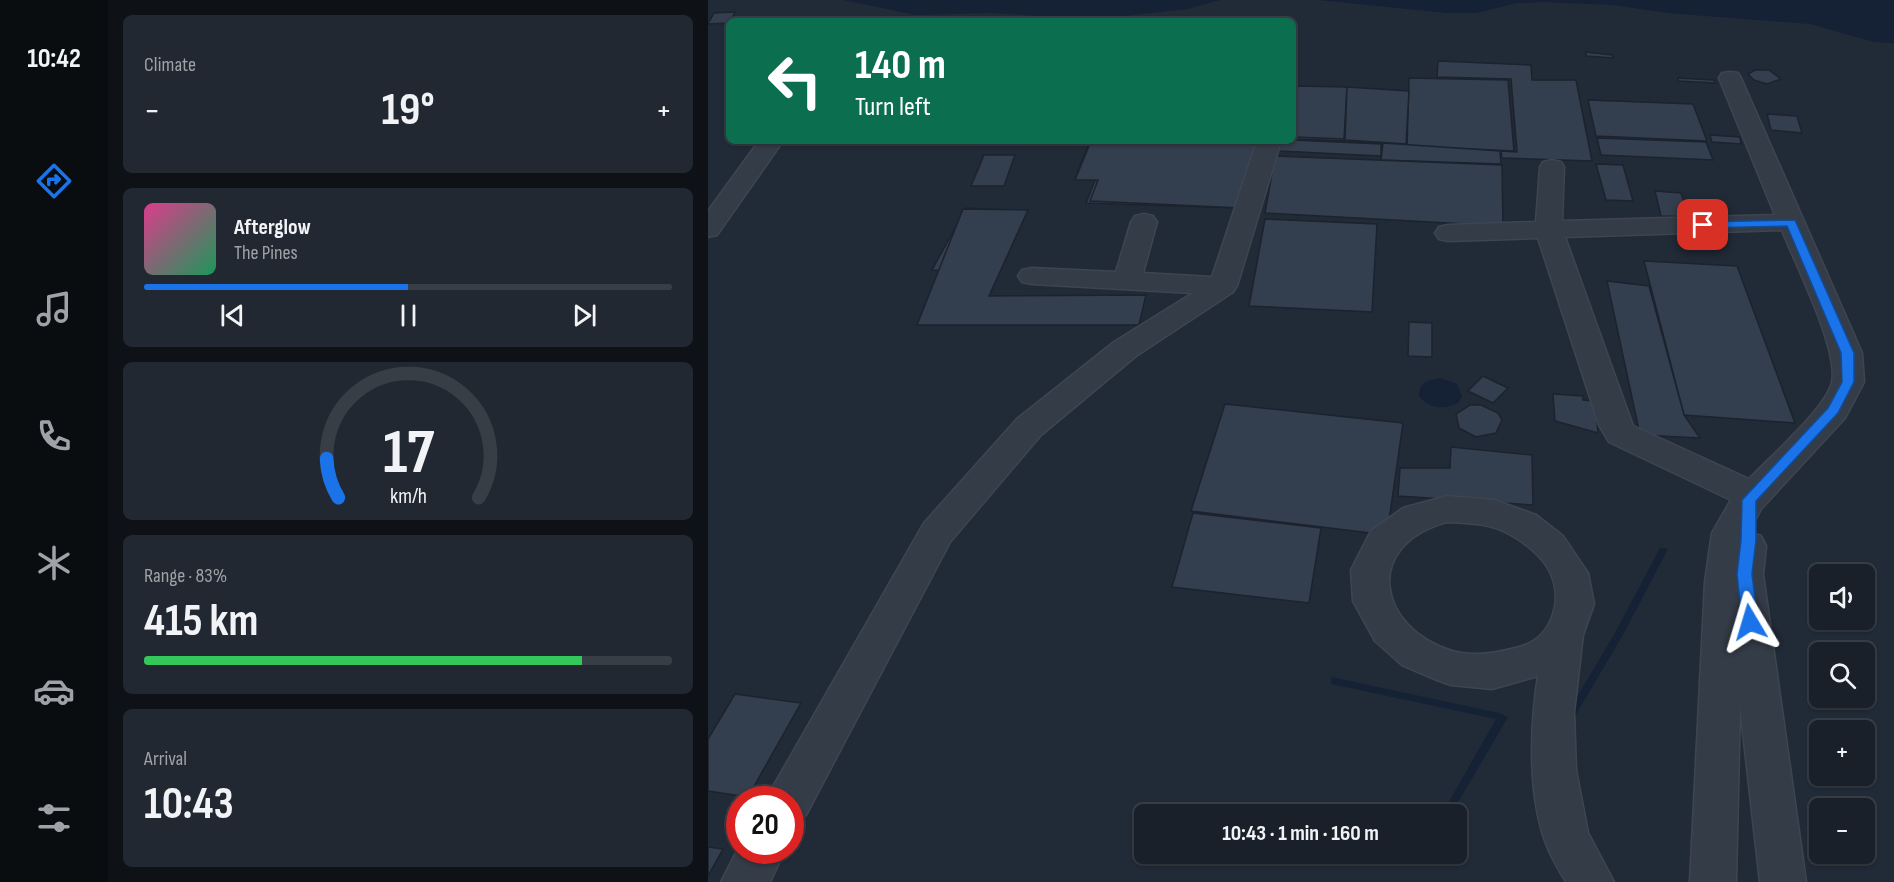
<!DOCTYPE html>
<html lang="en">
<head>
<meta charset="utf-8">
<style>
	body { margin:0; font-family:"Sofia Sans Condensed",sans-serif; background:#222831; color:#f1f3f6; height:100vh; display:flex; flex-direction:column; font-size:22px; white-space:nowrap }
	* { box-sizing:border-box; margin:0 }
	p { font-size:20px; color:#9fa3a8 }
	.icon { flex:none; width:33px; height:33px; fill:none; stroke:currentColor; stroke-width:2; stroke-linecap:round; stroke-linejoin:round }
	.map { position:relative; flex:1; overflow:hidden }
	.side { display:flex; flex-direction:column; gap:15px; padding:15px; background:#0e1217; width:600px }
	.side>* { flex:none }
	.top-card { position:absolute; left:18px; top:18px; width:570px; height:126px; border-radius:9px; box-shadow:0 2px 4px #0004,0 0 0 2px #373e46; background:#0b6e4f; color:#fff; overflow:hidden }
	.buttons { position:absolute; left:1101px; top:564px; display:grid; gap:12px }
	.buttons a { display:grid; place-items:center; width:66px; height:66px; border-radius:9px; background:#192029; box-shadow:0 2px 4px #0004,0 0 0 2px #373e46; font-size:30px }
	.speed { position:absolute; left:18px; top:786px; display:flex; gap:12px; font-size:30px; font-weight:700; text-align:center }
	.speed>* { display:grid; place-content:center; width:78px; height:78px; border-radius:50%; background:#192029; box-shadow:0 2px 4px #0004,0 0 0 2px #373e46; line-height:1 }
	.speed .limit { border:9px solid #d22; background:#fff; color:#111 }
	.pin { position:absolute; display:grid; place-items:center; width:51px; height:51px; color:#fff; margin:-26px; border-radius:12px; box-shadow:0 3px 9px #0006 }
	.me { position:absolute; width:66px; margin:-33px; rotate:353deg; stroke-linejoin:round; filter:drop-shadow(0 0 4px #0008) }
	.turn { display:flex; align-items:center; gap:21px; height:126px; padding:0 30px; font-size:27px }
	.turn .icon { width:78px; height:78px; stroke-width:2.5 }
	.turn b { display:block; font-size:42px; line-height:51px }
	.big { font-size:45px; font-weight:700; line-height:1.1 }
	.side .card { flex:1; display:flex; flex-direction:column; justify-content:center; gap:9px; min-width:0; padding:0 21px; border-radius:9px; background:#222831 }
	.side .dial { align-items:center; gap:0 }
	.dial svg { height:156px; overflow:visible; fill:none; stroke:#373e46; stroke-width:7; stroke-linecap:round; text-anchor:middle }
	.dial text { fill:#f1f3f6; stroke:none }
	.song { display:flex; align-items:center; gap:18px }
	.cover { width:72px; height:72px; border-radius:9px; background:linear-gradient(135deg,hsl(330 70% 55%),hsl(150 70% 35%)) }
	.played { height:6px; border-radius:3px; background:linear-gradient(90deg,#1a73e8 50%,#373e46 50%) }
	.keys { display:flex; justify-content:space-around; direction:ltr }
	.heat { display:flex; justify-content:space-between; align-items:center; font-size:33px; direction:ltr }
	.charge { height:9px; border-radius:4px; background:linear-gradient(90deg,#34c759 83%,#373e46 0) }
	.trip { position:absolute; left:426px; top:804px; width:333px; height:60px; border-radius:9px; background:#192029; box-shadow:0 2px 4px #0004,0 0 0 2px #373e46; font-weight:700; line-height:60px; text-align:center }
	main { display:flex; flex:1; min-height:0 }
	.dock { display:flex; flex-direction:column; width:108px; justify-content:space-around; align-items:center; background:#0a0d10; color:#9fa3a8 }
	.dock .icon { width:42px; height:42px }
	.dock .active { color:#1a73e8 }
	.dock b { font-size:27px; color:#f1f3f6 }
	.map>svg:first-child { display:block }
	.water { fill:#152134 }
	.building { fill:#333e4e; stroke:#1c232e; stroke-width:1.5 }
	.lines { fill:none; stroke-linecap:round; stroke-linejoin:round }
	.minor-casing { stroke:#3e4551; stroke-width:3 }
	.minor { fill:#343c48; fill-rule:evenodd }
	.route { fill:#1a73e8; stroke:#114b97; stroke-width:1.5 }
</style>
</head>
<body>
<main>
<nav class="dock">
<b>10:42</b>
<svg class="icon active" aria-label="directions" viewBox="0 0 24 24"><path d="M12 3l9 9-9 9-9-9zM9 14v-3h6M13 9l2 2-2 2"/></svg>
<svg class="icon" aria-label="music" viewBox="0 0 24 24"><path d="M9 18V5l10-2v13"/><circle cx="6" cy="18" r="3"/><circle cx="16" cy="16" r="3"/></svg>
<svg class="icon" aria-label="phone" viewBox="0 0 24 24"><path d="M5 4h4l2 5-3 2q2 4 5 5l2-3 5 2v4C11 20 4 13 5 4z"/></svg>
<svg class="icon" aria-label="climate" viewBox="0 0 24 24"><path d="M12 3v18M4 7l16 10M4 17L20 7"/></svg>
<svg class="icon" aria-label="car" viewBox="0 0 24 24"><path d="M5 17H2v-5l4-1 3-4h7l3 4 3 1v5h-3M9 17h6M6 11h13"/><circle cx="7" cy="17" r="2"/><circle cx="17" cy="17" r="2"/></svg>
<svg class="icon" aria-label="filters" viewBox="0 0 24 24"><path d="M4 7h16M4 17h16"/><circle cx="9" cy="7" r="2"/><circle cx="15" cy="17" r="2"/></svg>
</nav>
<section class="side">
<div class="card"><p>Climate</p>
<div class="heat"><a>−</a><b class="big">19°</b><a>+</a></div>
</div>
<div class="card">
<div class="song"><i class="cover"></i><div><b>Afterglow</b><p>The Pines</p></div></div>
<div class="played"></div>
<div class="keys"><svg class="icon" aria-label="previous" viewBox="0 0 24 24"><path d="M18 5L8 12l10 7zM5 5v14"/></svg><svg class="icon" aria-label="pause" viewBox="0 0 24 24"><path d="M8 5v14M16 5v14"/></svg><svg class="icon" aria-label="next" viewBox="0 0 24 24"><path d="M6 5l10 7-10 7zM19 5v14"/></svg></div>
</div>
<div class="card dial"><svg viewBox="0 0 100 80">
<path d="M14 69A42 42 0 1 1 86 69"/>
<path d="M14 69A42 42 0 0 1 8 49" stroke="#1a73e8"/>
<text x="50" y="56" font-size="32" font-weight="700">17</text>
<text x="50" y="72" font-size="11">km/h</text>
</svg></div>
<div class="card"><p>Range · 83%</p><b class="big">415 km</b><div class="charge"></div></div>
<div class="card"><p>Arrival</p><b class="big">10:43</b></div>
</section>
<div class="map">
<svg width="1186" height="882" viewBox="0 0 1186 882">
	<rect width="100%" height="100%" fill="#212a37"/>
	<g class="water">
		<path d="M135 0H512L479 9 388 19 283 13 208 15Z"/>
		<path d="M610 0H1186V43L1166 42 1102 24 960 13 905 5 838 2 809 3 768 13H739Z"/>
		<path d="M732 378 749 384 754 397 750 403C736 410 721 409 711 396 711 382 720 380 732 378Z"/>
		<path d="M952 548 960 549 916 633 860 728 853 724 908 631Z"/>
		<path d="M623 677 791 713 800 717 743 814H734L788 719 623 684Z"/>
	</g>
	<g class="building">
		<path d="M27 12 21 23 0 24 6 13Z"/>
		<path d="M878 52 904 55 905 58 878 56Z"/>
		<path d="M730 61 823 65 824 80H868L884 161 794 158 793 151 809 152 803 79 729 77Z"/>
		<path d="M1047 70H1061L1073 79 1059 84 1046 80 1040 74Z"/>
		<path d="M701 78 800 80 806 151 699 146Z"/>
		<path d="M970 78 1006 80 1007 83 970 81Z"/>
		<path d="M585 86 698 91 699 143 585 139Z"/>
		<path d="M585 86 639 87 636 139 585 137Z"/>
		<path d="M639 87 701 91 698 144 637 140Z"/>
		<path d="M880 100 985 104 999 141 888 136Z"/>
		<path d="M1059 114 1089 116 1094 133 1063 130Z"/>
		<path d="M1002 135 1032 137 1033 144 1004 142Z"/>
		<path d="M889 138 998 142 1005 160 893 155Z"/>
		<path d="M585 140 673 144V156L571 151 573 141Z"/>
		<path d="M382 141H545L531 208 378 203 390 173H369Z"/>
		<path d="M383 141H531L549 142 533 208 382 201 390 180H367Z"/>
		<path d="M675 143 792 151 793 164 673 160Z"/>
		<path d="M276 155H307L296 186H263Z"/>
		<path d="M567 156 794 165 795 226 557 213Z"/>
		<path d="M888 164 915 165 925 201 898 200Z"/>
		<path d="M947 191 973 193 981 217 953 216Z"/>
		<path d="M258 208 317 211 288 273 224 270Z"/>
		<path d="M255 209 320 210 281 296 438 295 431 325H209Z"/>
		<path d="M557 219 669 224 664 312 541 306Z"/>
		<path d="M936 261 1029 266 1087 423 976 415Z"/>
		<path d="M899 281 941 286 976 415 992 438 932 435Z"/>
		<path d="M701 322 724 323V357L700 356Z"/>
		<path d="M775 376 800 388 785 403 760 391Z"/>
		<path d="M845 394 875 396V400L887 401 890 433 847 421Z"/>
		<path d="M517 404 695 423 679 535 483 511Z"/>
		<path d="M762 405H773L790 413 794 420 788 433 768 437 751 428 748 414Z"/>
		<path d="M743 447 824 455 825 505 690 496 692 468H742Z"/>
		<path d="M485 513 613 528 601 603 464 587Z"/>
		<path d="M27 694 93 703 40 797 0 791V739Z"/>
		<path d="M0 847 15 849 0 876Z"/>
	</g>
	<g class="lines">
		<g class="minor-casing">
			<g id="minor">
				<path d="M1022 72 1030 73 1033 78 1154 353 1156 382 1137 418 1053 509 1041 532 1053 536 1058 546 1055 574 1098 882H1052L1032 706 1028 882H982L997 582 1004 533 1023 500 901 442 891 425 830 238 740 241 731 239 727 233 731 227 740 225 828 222 832 167 835 162 844 160 853 162 856 167 854 221 1067 215 1011 78 1014 73ZM1074 230C1087 264 1131 349 1124 382 1119 407 1061 458 1041 479L925 426 857 237Z"/>
				<path d="M51 141H75L9 235 0 237V211Z"/>
				<path d="M549 141H573L529 286 525 292 428 356 333 435 242 542 98 815 82 821V800H60L66 785 216 523 309 419 406 342 485 293 324 284 314 282 310 276 314 270 324 268 408 272 423 222 427 216 436 214 445 216 449 222 435 273 504 277Z"/>
				<path d="M739 496 786 500 828 515 855 536 880 573 886 604 875 635 866 712 868 770 880 833 906 882H858C850 869 842 855 837 841 820 793 822 726 830 676L784 689 743 685 729 680 694 665 667 641 645 601 643 570 663 531 695 508ZM739 522C761 523 781 523 801 534 816 542 836 557 843 574 855 603 843 639 811 647 790 653 766 657 744 651 669 628 654 545 739 522Z"/>
				<path d="M32 845V850H77L62 882H13Z"/>
			</g>
		</g>
		<use href="#minor" class="minor"/>
	</g>
	<path class="route" d="M1087 220 1146 353V382L1130 413 1048 501V540L1044 574 1050 622 1048 626H1037L1034 622 1029 574 1033 540 1034 500 1120 408 1134 382 1133 353 1079 226 995 228 990 225 995 222Z"/>
</svg>
<div class="buttons">
<a><svg class="icon" aria-label="sound" viewBox="0 0 24 24"><path d="M4 9h4l5-4v14l-5-4H4zM17 9q2 3 0 6"/></svg></a>
<a><svg class="icon" aria-label="search" viewBox="0 0 24 24"><circle cx="10" cy="10" r="6"/><path d="M15 15l6 6"/></svg></a>
<a>+</a>
<a>−</a>
</div>
<div class="speed"><div class="limit">20</div></div>
<div class="pin" style="left:995px;top:225px;background:#d93025"><svg class="icon" aria-label="arrive" viewBox="0 0 24 24"><path d="M6 21V4h12l-3 4 3 4H6"/></svg></div>
<svg class="me" style="left:1042px;top:622px" viewBox="-20 -20 40 40"><path d="M0-17L14 15 0 8-14 15z" fill="#1a73e8" stroke="#fff" stroke-width="4"/></svg>
<div class="trip">10:43 · 1 min · 160 m</div>
<div class="top-card">
<div class="turn"><svg class="icon" aria-label="left" viewBox="0 0 24 24"><path d="M17 20v-9H6M10 6l-5 5 5 5"/></svg><div><b>140 m</b>Turn left</div></div>
</div>
</div>
</main>
</body>
</html>
